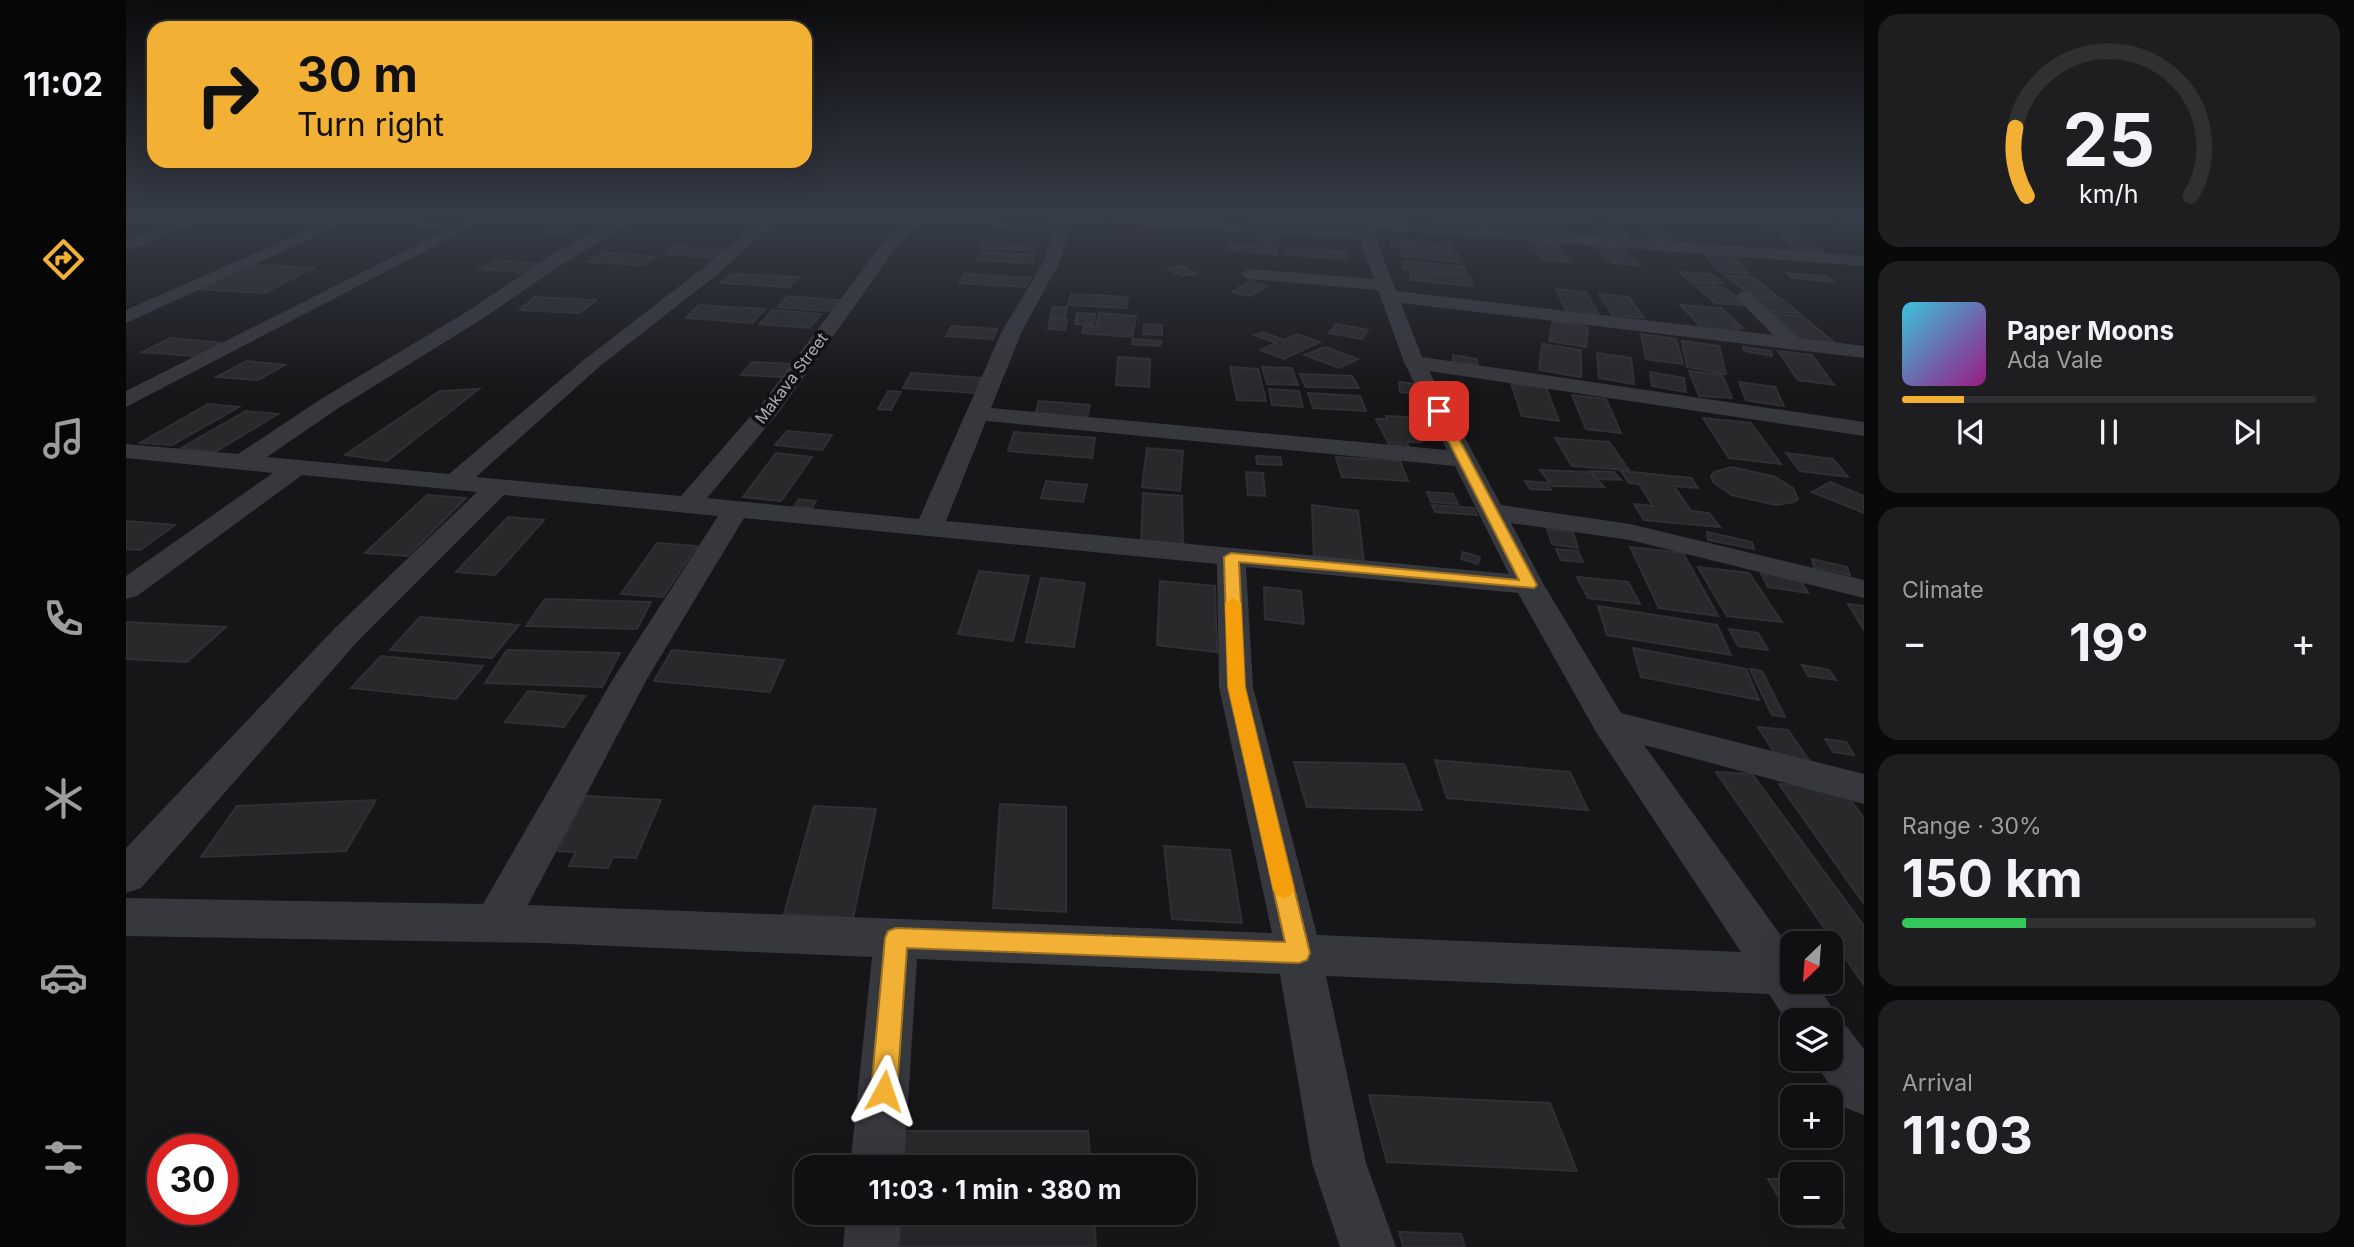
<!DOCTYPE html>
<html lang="en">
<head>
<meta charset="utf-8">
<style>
	body { margin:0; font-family:Inter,sans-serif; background:#1e1e20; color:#f1f3f6; height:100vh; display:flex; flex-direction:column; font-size:26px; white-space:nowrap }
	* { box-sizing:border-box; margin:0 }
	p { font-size:23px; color:#9c9d9f }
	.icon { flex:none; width:38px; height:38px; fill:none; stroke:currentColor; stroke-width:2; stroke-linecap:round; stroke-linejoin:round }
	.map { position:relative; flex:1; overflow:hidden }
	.drawer { display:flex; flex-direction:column; gap:14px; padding:14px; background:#09090a; width:490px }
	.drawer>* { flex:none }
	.banner { position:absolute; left:21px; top:21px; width:665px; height:147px; border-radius:21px; box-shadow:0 7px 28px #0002,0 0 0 2px #303032; background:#f2b134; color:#111; overflow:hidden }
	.needle { width:46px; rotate:205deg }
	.buttons { position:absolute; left:1654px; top:931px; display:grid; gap:14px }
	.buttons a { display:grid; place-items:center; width:63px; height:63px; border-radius:14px; background:#101012; box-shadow:0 7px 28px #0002,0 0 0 2px #303032; font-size:35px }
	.speed { position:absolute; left:21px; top:1134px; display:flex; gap:14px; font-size:35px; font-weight:700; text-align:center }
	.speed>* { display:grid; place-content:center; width:91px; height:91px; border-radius:50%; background:#101012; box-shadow:0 7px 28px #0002,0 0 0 2px #303032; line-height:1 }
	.speed .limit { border:10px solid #d22; background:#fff; color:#111 }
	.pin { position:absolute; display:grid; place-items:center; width:60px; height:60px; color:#fff; margin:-30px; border-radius:14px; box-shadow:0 4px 10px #0006 }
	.me { position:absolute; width:77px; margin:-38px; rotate:5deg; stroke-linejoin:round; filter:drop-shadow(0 0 5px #0008) }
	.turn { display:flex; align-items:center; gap:24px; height:147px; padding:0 35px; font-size:32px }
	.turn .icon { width:91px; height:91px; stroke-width:2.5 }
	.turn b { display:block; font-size:49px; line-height:60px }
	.big { font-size:52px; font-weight:700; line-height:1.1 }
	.drawer .widget { flex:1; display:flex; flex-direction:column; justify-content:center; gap:10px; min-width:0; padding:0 24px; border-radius:21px; background:#1e1e20 }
	.drawer .dial { align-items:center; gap:0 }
	.dial svg { height:182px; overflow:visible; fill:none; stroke:#303032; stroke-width:7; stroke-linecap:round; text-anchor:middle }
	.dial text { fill:#f1f3f6; stroke:none }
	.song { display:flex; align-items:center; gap:21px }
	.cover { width:84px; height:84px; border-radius:10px; background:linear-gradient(135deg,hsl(190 70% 55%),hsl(310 70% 35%)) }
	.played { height:7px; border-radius:4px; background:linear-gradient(90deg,#f2b134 15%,#303032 15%) }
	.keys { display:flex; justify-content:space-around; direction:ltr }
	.heat { display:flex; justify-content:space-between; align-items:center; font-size:38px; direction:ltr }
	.charge { height:10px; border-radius:5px; background:linear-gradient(90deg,#34c759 30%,#303032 0) }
	.trip { position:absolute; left:668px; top:1155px; width:402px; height:70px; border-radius:21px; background:#101012; box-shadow:0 7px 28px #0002,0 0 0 2px #303032; font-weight:700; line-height:70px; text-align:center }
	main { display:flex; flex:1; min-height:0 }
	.dock { display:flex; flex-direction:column; width:126px; justify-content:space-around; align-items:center; background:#060607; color:#9c9d9f }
	.dock .icon { width:49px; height:49px }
	.dock .current { color:#f2b134 }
	.dock b { font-size:32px; color:#f1f3f6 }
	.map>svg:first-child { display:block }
	.building { fill:#29292c; stroke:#303034; stroke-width:2 }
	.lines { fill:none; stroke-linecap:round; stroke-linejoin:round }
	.minor { fill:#37383d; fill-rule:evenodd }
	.route { fill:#f2b134; stroke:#9d7322; stroke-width:2 }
	.slow { fill:#f59e0b }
	.labels { text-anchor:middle; stroke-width:7; stroke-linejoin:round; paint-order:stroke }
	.far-street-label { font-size:16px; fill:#a8adb8; stroke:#111113 }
</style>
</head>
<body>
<main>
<nav class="dock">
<b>11:02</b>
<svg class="icon current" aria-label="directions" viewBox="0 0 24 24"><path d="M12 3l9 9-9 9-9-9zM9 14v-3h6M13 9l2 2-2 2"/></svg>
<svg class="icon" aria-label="music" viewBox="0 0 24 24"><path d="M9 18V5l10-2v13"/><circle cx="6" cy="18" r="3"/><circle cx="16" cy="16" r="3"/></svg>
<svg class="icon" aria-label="phone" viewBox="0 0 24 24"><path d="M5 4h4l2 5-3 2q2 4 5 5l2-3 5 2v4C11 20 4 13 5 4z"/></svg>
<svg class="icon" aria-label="climate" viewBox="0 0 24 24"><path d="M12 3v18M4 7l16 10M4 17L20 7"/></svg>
<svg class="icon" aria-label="car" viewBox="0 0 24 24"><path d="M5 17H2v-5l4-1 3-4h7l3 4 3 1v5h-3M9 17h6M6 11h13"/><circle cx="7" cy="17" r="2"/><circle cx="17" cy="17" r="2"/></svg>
<svg class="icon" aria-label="filters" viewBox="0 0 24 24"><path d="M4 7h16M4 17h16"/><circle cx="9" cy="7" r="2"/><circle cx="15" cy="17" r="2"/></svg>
</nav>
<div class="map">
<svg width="1738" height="1247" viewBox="0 0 1738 1247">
	<rect width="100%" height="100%" fill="#161618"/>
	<g class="building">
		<path d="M732 218H786L783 223 731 221Z"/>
		<path d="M1355 218H1379L1386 231 1361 229Z"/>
		<path d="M1409 218H1432L1440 233 1415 231Z"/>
		<path d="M305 219 338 222 326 229 291 227Z"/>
		<path d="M1699 220 1727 223 1738 232 1709 230Z"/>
		<path d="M871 221 921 223 918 231 868 228Z"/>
		<path d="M1467 222 1491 224 1502 237 1477 235Z"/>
		<path d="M1634 223 1665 226 1672 234 1641 231Z"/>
		<path d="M427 227H450L435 237 417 235Z"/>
		<path d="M1514 227 1535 228 1546 240 1523 238Z"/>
		<path d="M1654 235 1682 237 1700 255 1671 252Z"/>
		<path d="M1130 236H1152L1154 243H1132Z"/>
		<path d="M1265 239 1325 244 1326 252 1265 246Z"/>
		<path d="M858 241 912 244 910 251 855 248Z"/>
		<path d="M1103 242 1136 247V245L1151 246V254L1101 250Z"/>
		<path d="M1403 242 1429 243 1445 262 1418 260Z"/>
		<path d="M1467 244 1493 245 1513 265 1487 263Z"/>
		<path d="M549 246 600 251 590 258 538 254Z"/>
		<path d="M1159 248 1221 252 1223 259 1161 255Z"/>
		<path d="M1274 249 1332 254 1334 262 1275 256Z"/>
		<path d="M1576 251 1605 253 1623 274 1593 271Z"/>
		<path d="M477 252 531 257 518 265 461 262Z"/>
		<path d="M856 252 909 255 906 263 851 260Z"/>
		<path d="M370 260 420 264 406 273 353 269Z"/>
		<path d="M1278 261 1339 267 1340 275 1278 269Z"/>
		<path d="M121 264 187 268 139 293 71 289Z"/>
		<path d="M1056 266 1070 274 1055 276 1042 269Z"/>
		<path d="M1284 272 1345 277 1347 286 1285 280Z"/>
		<path d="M1553 272 1585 274 1597 283H1587L1590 285 1565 282Z"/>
		<path d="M1661 273 1702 277 1707 282 1665 278Z"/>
		<path d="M606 274 673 277 663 287 595 283Z"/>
		<path d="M838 274 904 278 900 287 833 283Z"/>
		<path d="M1600 275 1629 278 1653 298 1625 296Z"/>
		<path d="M1123 281 1141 286 1124 296 1106 292Z"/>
		<path d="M1570 286 1598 288 1619 305 1589 303Z"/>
		<path d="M1430 289 1460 292 1472 313 1440 310Z"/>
		<path d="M945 294 1002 297 1000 308 942 305Z"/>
		<path d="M1473 294 1503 297 1518 318 1487 315Z"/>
		<path d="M662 296 721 301 712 312 652 307Z"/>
		<path d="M408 297 470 300 454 313 394 310Z"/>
		<path d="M1628 298 1657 300 1673 313 1642 311Z"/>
		<path d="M573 305 639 309 626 323 560 318Z"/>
		<path d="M1554 305 1595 308 1617 328 1609 327 1616 334 1580 332Z"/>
		<path d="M927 307H941L939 318 924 317Z"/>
		<path d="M646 310 695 314 684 328 634 324Z"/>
		<path d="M951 313 969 314 967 325 949 324Z"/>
		<path d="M973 313 1010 316 1006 337 956 333 958 326 970 327Z"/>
		<path d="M1644 314 1676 316 1709 343 1674 340Z"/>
		<path d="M924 319H941L939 330 922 329Z"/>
		<path d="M1427 321 1462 327 1460 347 1423 341Z"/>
		<path d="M1018 324 1036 325V335L1017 334Z"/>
		<path d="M1210 324 1242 330 1236 339 1203 333Z"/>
		<path d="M826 326 871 329 867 339 820 336Z"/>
		<path d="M1136 332 1158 340 1171 334 1194 342 1158 359 1134 350 1150 343 1128 335Z"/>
		<path d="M1515 334 1550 339 1557 364 1520 359Z"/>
		<path d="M45 338 104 344 80 357 16 352Z"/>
		<path d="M1007 339 1035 341 1034 346 1006 344Z"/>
		<path d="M1556 341 1593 346 1600 374 1561 367Z"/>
		<path d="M1416 344 1455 350V377L1413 370Z"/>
		<path d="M1199 347 1232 359 1213 368 1179 355Z"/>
		<path d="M1617 347 1645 351 1646 356 1618 351Z"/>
		<path d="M1652 351 1686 355 1708 385 1672 380Z"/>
		<path d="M1471 353 1505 358 1508 384 1473 378Z"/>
		<path d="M1327 355 1351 359 1352 365 1327 362Z"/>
		<path d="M992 357 1024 359 1023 387 990 385Z"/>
		<path d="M121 361 159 365 132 380 90 377Z"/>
		<path d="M626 362 666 364 657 377 615 375Z"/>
		<path d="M1104 367 1132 369 1140 401 1111 400Z"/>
		<path d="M1136 367 1166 368 1172 385 1141 384Z"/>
		<path d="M1563 371 1596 375 1606 398 1573 396Z"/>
		<path d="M1524 372 1558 378 1560 392 1526 386Z"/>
		<path d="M785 373 855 378 849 393 777 388Z"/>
		<path d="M1174 374 1226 376 1233 388 1180 387Z"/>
		<path d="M1273 382 1290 384 1292 394 1274 392Z"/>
		<path d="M1613 382 1649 387 1658 406 1620 400Z"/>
		<path d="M1385 383 1420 387 1433 421 1396 416Z"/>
		<path d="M353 389 261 461 219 455 314 391Z"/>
		<path d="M1143 389 1173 391 1177 407 1146 405Z"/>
		<path d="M762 391 775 392 765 410 752 409Z"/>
		<path d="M1182 393 1234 396 1240 411 1187 408Z"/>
		<path d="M1446 395 1480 399 1495 433 1460 429Z"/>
		<path d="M913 401 964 405 960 422 908 418Z"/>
		<path d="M82 404 113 407 46 445 14 443Z"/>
		<path d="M120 411 152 414 89 452 55 448Z"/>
		<path d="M1260 416 1302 418 1308 427 1286 426 1295 442H1280L1283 447 1264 446 1250 419H1261Z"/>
		<path d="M1577 418 1625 423 1655 464 1603 458Z"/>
		<path d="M661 431 706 435 696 450 649 445Z"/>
		<path d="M888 432 969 438 966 458 882 451Z"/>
		<path d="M1429 438 1483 442 1503 470 1446 466Z"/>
		<path d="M1021 448 1057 451 1054 491 1016 487Z"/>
		<path d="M650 453 686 457 655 501 617 497Z"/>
		<path d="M1660 453 1707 459 1722 477 1674 471Z"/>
		<path d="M1130 456 1154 457 1156 465 1131 464Z"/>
		<path d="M1210 457 1274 461 1282 481 1216 477Z"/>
		<path d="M1606 467 1649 477 1667 488 1672 499 1668 502 1650 505 1606 495 1587 482 1585 476 1588 472Z"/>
		<path d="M1414 470 1464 472 1478 487 1426 486Z"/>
		<path d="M1465 471 1488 472 1495 480 1472 479Z"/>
		<path d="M1495 471 1565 478 1572 488 1548 486 1565 511 1583 513 1594 527 1518 520 1508 504 1527 506 1513 484 1503 483Z"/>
		<path d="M1120 472 1137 473 1139 496 1122 495Z"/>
		<path d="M920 481 961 485 957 502 915 498Z"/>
		<path d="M1399 481 1421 483 1425 490 1404 489Z"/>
		<path d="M1704 482 1738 496V513L1686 492Z"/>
		<path d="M1301 492 1327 494 1332 504 1305 502Z"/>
		<path d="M1017 493 1056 496 1057 548 1015 545Z"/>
		<path d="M301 495 340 498 282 556 239 553Z"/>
		<path d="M673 499 690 501 686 508 668 506Z"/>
		<path d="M1186 505 1232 511 1238 563 1188 557Z"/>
		<path d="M1306 505 1348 508 1351 515 1309 512Z"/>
		<path d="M382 517 418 520 369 575 330 572Z"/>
		<path d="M0 521 49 525 14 550 0 549Z"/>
		<path d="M1421 529 1447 533 1452 548 1426 544Z"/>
		<path d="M1581 532 1626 542 1628 549 1582 540Z"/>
		<path d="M531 543 571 546 537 597 495 594Z"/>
		<path d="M1504 547 1557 553 1592 616 1533 608Z"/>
		<path d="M1430 549 1452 551 1457 562 1435 560Z"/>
		<path d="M1337 552 1354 557 1352 564 1335 559Z"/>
		<path d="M1686 559 1721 567 1724 575 1688 567Z"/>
		<path d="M1572 567 1623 573 1656 622 1601 616Z"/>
		<path d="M853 571 903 576 887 641 832 634Z"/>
		<path d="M1635 573 1674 579 1682 593 1642 587Z"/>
		<path d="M1451 577 1502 582 1514 604 1462 598Z"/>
		<path d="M915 578 959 583 948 647 900 642Z"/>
		<path d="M1034 581 1089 586 1091 652 1031 645Z"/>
		<path d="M1138 587 1175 591 1178 624 1139 619Z"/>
		<path d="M419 599 525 602 511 629 400 626Z"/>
		<path d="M1722 604 1738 606V630Z"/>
		<path d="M1472 606 1591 625 1605 655 1481 635Z"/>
		<path d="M294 617 393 625 366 658 264 650Z"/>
		<path d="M0 622 100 627 61 662 0 659Z"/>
		<path d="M1603 629 1632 633 1642 650 1612 646Z"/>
		<path d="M1507 648 1620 669 1633 700 1515 677Z"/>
		<path d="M381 650 494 653 476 687 359 683Z"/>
		<path d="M546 650 658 660 644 692 528 681Z"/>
		<path d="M255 656 357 666 330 699 225 688Z"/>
		<path d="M1676 665 1703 670 1710 680 1682 676Z"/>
		<path d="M1624 669 1636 671 1659 717 1646 715Z"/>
		<path d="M402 691 459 696 438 727 379 722Z"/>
		<path d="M1632 727 1662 730 1683 760 1651 757Z"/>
		<path d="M1699 739 1720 742 1728 755 1707 752Z"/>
		<path d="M1309 760 1444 772 1462 810 1321 798Z"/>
		<path d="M1168 762 1278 764 1296 810 1181 807Z"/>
		<path d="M1590 772 1626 774 1738 926V985Z"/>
		<path d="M1653 784 1715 788 1738 818V904Z"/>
		<path d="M459 796 535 800 510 858 487 857 482 868 443 866 450 852 432 851Z"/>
		<path d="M250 800 220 851 75 857 111 806Z"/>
		<path d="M874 804 940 807V912L867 908Z"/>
		<path d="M688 806 750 809 727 918 658 914Z"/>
		<path d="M1038 846 1104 850 1116 923 1046 919Z"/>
		<path d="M1243 1095 1424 1103 1451 1171 1261 1162Z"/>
		<path d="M769 1131H962L965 1167H767Z"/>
		<path d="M1642 1179H1666V1213H1704V1206L1718 1228 1670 1227Z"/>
		<path d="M764 1213H968L970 1247H761Z"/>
		<path d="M1273 1232 1335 1234 1339 1247H1277Z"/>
	</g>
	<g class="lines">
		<g class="minor">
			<path d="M61 218H83L0 251V240Z"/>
			<path d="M209 218H229L0 323V310Z"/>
			<path d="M344 218H363L0 407V391Z"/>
			<path d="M495 218H514L438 263 356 319 211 409 141 457 323 474 459 359 581 265 637 218H653L593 273 473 367 350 477 555 496 637 402 762 236 784 218H801L774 242 653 412 581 498 793 519 876 331 917 263 930 223 938 218H963L945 226 933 263 896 331 865 408 1321 450 1278 362 1252 290 1123 279 1114 274 1123 269 1248 279 1234 239 982 223 975 218H1054L1231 230 1227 218H1242L1738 256V266L1246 229 1270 291 1647 335 1609 296 1618 291 1624 292 1673 338 1738 346V358L1275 303 1296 357 1738 422V436L1303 371 1375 505 1504 524 1738 580V598L1504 540 1385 523 1418 585 1495 713 1738 774V804L1518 745 1666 951V982H1688L1704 1004 1710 1023 1721 1027 1738 1049V1115L1720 1108 1686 1059H1704V1020H1666V1030L1643 994 1200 976 1240 1163 1270 1247H1214L1186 1163 1154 974 791 959 778 1167H724L746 957 418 943 0 936V898L357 904 487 679 592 516 378 495 231 642 15 888 0 893V848L209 628 351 492 176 475 11 596 0 599V576L147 473 0 458V444L112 454 195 399 342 311 426 255ZM860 421 1329 466 1383 574 820 521ZM618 518 1091 564 1093 687 1146 933 402 905 521 679ZM1120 567 1392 593 1470 732 1615 952 1191 935 1127 687Z"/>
			<path d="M1709 218H1738V225L1716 223Z"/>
			<path d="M720 1213H776L773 1247H717Z"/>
		</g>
	</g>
	<linearGradient id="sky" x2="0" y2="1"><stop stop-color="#0c0c0d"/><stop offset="0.55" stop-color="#363c48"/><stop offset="1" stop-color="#363c48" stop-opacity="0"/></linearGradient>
	<rect width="1738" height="393" fill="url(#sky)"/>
	<path class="route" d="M1313 407 1318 411 1411 585 1408 588 1113 562 1119 687 1184 953 1181 960 1173 963 781 948 771 1091 767 1100 758 1104 749 1100 745 1091 759 938 762 931 770 928 1159 942 1102 687 1098 557 1105 553 1393 580 1307 411Z"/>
	<path class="slow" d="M1107 598 1115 603 1119 687 1168 889 1165 895 1158 898 1150 895 1147 889 1102 687 1099 603Z"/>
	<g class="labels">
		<g class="far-street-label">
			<text transform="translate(665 378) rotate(-53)" y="6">Makava Street</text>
		</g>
	</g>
</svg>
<div class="buttons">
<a><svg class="needle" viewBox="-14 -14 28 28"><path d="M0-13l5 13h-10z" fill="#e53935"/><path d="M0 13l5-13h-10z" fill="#9c9d9f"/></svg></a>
<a><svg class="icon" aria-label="layers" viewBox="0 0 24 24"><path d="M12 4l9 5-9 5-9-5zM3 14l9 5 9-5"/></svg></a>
<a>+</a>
<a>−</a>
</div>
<div class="speed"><div class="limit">30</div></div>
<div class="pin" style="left:1313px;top:411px;background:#d93025"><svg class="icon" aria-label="arrive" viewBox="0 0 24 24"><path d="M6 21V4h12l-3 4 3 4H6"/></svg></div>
<svg class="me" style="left:758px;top:1091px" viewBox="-20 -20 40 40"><path d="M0-17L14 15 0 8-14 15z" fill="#f2b134" stroke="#fff" stroke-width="4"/></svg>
<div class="trip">11:03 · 1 min · 380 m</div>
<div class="banner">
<div class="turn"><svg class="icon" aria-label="right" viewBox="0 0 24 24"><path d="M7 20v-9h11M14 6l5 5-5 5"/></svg><div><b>30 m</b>Turn right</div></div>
</div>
</div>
<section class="drawer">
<div class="widget dial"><svg viewBox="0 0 100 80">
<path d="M14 69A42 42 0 1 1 86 69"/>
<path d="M14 69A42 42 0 0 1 9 39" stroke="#f2b134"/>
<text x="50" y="56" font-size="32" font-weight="700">25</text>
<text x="50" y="72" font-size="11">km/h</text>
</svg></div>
<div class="widget">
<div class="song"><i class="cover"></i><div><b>Paper Moons</b><p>Ada Vale</p></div></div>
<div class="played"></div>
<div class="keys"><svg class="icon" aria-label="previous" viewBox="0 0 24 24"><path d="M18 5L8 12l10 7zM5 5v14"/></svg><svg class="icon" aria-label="pause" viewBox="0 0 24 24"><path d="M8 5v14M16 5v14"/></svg><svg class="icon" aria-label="next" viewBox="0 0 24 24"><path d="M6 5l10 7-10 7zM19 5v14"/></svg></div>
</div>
<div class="widget"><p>Climate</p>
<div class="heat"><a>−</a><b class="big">19°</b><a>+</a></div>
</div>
<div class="widget"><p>Range · 30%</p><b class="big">150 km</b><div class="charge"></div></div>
<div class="widget"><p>Arrival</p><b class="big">11:03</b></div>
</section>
</main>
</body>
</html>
